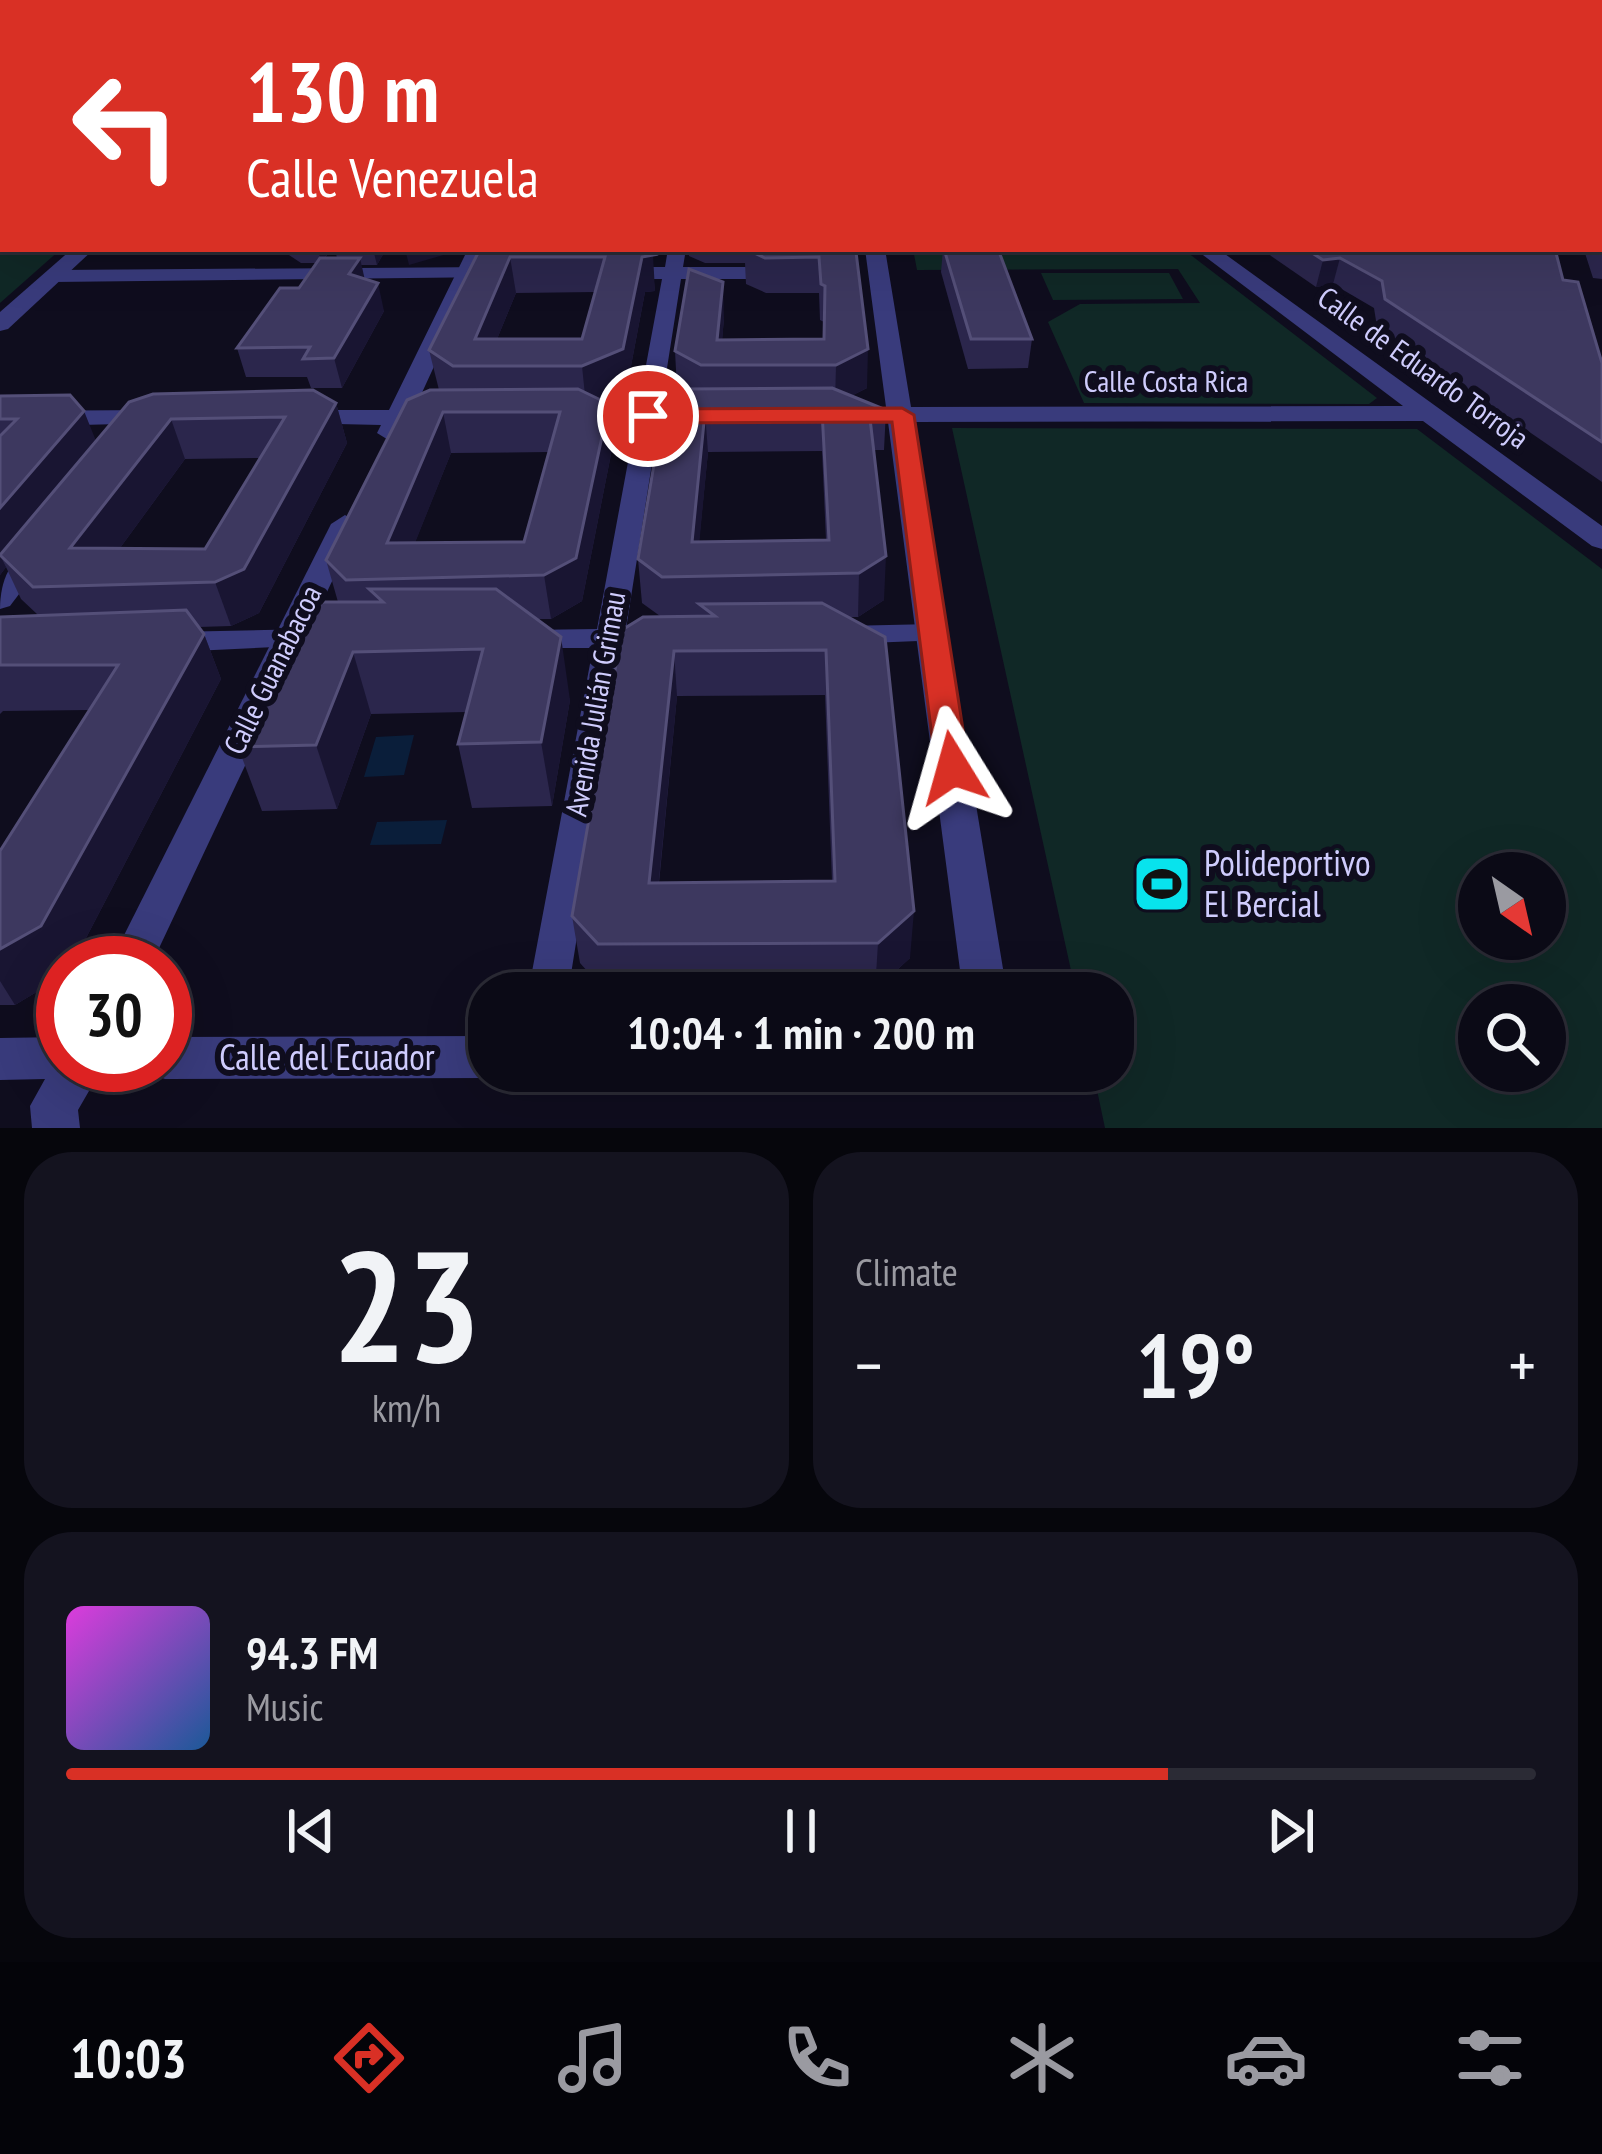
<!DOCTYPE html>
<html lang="en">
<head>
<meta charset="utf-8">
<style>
	body { margin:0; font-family:"PT Sans Narrow",sans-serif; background:#14131f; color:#f1f3f6; height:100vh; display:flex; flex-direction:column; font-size:45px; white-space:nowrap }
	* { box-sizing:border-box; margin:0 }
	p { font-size:39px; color:#9a9aa1 }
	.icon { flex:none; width:66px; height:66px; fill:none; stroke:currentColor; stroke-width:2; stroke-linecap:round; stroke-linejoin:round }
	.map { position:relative; height:1128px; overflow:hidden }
	.details { display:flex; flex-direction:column; gap:24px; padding:24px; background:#06060c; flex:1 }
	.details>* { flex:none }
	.hud { position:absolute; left:0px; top:0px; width:1602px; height:252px; box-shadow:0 12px 48px #0002,0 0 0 3px #2b2b35; background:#d93025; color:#fff; overflow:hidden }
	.needle { width:78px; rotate:146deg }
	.tools { position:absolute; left:1458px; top:852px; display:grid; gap:24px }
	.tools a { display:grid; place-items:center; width:108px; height:108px; border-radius:50%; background:#0b0a16; box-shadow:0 12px 48px #0002,0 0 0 3px #2b2b35; font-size:60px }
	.speed { position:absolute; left:36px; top:936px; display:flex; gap:24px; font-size:60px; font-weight:700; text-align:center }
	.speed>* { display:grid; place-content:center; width:156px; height:156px; border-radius:50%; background:#0b0a16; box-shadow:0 12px 48px #0002,0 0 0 3px #2b2b35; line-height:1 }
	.speed .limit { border:18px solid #d22; background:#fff; color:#111 }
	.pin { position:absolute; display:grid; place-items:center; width:102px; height:102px; color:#fff; margin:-51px; border:6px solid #fff; border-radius:50%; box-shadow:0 3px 12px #0007 }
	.me { position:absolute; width:132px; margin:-66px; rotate:352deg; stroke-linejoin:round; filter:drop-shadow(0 0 9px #0008) }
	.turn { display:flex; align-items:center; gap:42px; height:252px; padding:0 48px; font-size:54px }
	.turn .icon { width:156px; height:156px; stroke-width:2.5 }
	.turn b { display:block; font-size:84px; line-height:102px }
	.big { font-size:90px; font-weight:700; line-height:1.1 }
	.details .widget { flex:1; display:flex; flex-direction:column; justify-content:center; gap:18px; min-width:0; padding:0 42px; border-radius:48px; background:#14131f }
	.details .dial { align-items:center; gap:0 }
	.dial b { font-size:156px; line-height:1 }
	.song { display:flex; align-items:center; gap:36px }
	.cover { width:144px; height:144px; border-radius:18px; background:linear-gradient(135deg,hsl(300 70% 55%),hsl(210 70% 35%)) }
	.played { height:12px; border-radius:6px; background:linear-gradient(90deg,#d93025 75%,#2b2b35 75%) }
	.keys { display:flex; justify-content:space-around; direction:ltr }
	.heat { display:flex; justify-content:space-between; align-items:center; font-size:66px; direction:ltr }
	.details .tiles { flex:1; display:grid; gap:24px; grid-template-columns:1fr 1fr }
	.widget:last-child { grid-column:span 2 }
	.trip { position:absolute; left:468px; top:972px; width:666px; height:120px; border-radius:48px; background:#0b0a16; box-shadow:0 12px 48px #0002,0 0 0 3px #2b2b35; font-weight:700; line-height:120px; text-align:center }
	.dock { display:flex; height:192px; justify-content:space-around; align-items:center; background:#040409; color:#9a9aa1 }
	.dock .icon { width:84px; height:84px }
	.dock .on { color:#d93025 }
	.dock b { font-size:54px; color:#f1f3f6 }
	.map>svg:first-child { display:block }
	.green { fill:#102826; fill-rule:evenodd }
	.water { fill:#0a1e3a }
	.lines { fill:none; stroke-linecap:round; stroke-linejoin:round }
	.pedestrian { fill:#393b7c; fill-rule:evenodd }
	.minor { fill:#393b7c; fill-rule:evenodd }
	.tertiary { fill:#393b7c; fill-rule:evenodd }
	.wall { fill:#2b264c; fill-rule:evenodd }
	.shaded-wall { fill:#191532 }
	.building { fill:#3d385f; stroke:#544f78; stroke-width:3; fill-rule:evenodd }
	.route { fill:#d93025; stroke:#8d1f18; stroke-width:3 }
	.labels { text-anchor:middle; stroke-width:12; stroke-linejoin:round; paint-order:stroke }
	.street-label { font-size:30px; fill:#cfccfd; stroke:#0f0d1e }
	.near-poi-label { font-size:36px; fill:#cfccfd; stroke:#0f0d1e; text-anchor:start }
	.near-street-label { font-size:36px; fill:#cfccfd; stroke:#0f0d1e }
</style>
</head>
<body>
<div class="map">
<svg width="1602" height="1128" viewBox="0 0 1602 1128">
	<rect width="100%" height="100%" fill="#0f0d1e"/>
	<g class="green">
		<path d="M0 125 3 249H61L0 303Z"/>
		<path d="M913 249H1183L1377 398 1369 404 1084 403 1048 322 1080 304 1200 303 1178 269 917 270Z"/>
		<path d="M1041 273H1169L1183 299 1053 300Z"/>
		<path d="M952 428 1417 429 1602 569V1128H1105L1093 1071H1113V993H1076ZM1479 873H1545V939H1479ZM1479 1005H1545V1071H1479Z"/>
	</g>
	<g class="water">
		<path d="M414 735 404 775 364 777 376 737Z"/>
		<path d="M447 820 441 844 370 845 377 822Z"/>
	</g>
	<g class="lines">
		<g class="pedestrian">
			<path d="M714 0H724L725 3H713Z"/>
			<path d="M668 249H686L683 267H779L788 273 779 279H681L626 629H656L671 638 656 647 623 648 568 993H528L593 648H526L511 639 526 630 597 629 662 279H619L610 273 619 267H665Z"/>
			<path d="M491 267 500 273 498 277 54 282 45 276 54 270Z"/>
			<path d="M37 545 50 553 10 606 0 609C0 582 10 555 37 545Z"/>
			<path d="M933 624 947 633 943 640 844 644 829 635 844 626Z"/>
			<path d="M308 629 323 638 318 645 172 652 157 642 172 632Z"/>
		</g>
		<g class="minor">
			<path d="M862 0H876L878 3H864Z"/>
			<rect x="0" y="117" width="3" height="10"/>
			<rect x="0" y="170" width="3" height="10"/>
			<path d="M468 249H488L414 410 449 412 453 417 449 422 407 425 399 438 390 441 377 433 381 425 293 423 289 418 293 413 302 410H389Z"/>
			<path d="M865 249H885L911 407 1403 406 1195 249H1218L1602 526V549L1592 546 1423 421 913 422 1007 993H963L888 422 848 423 835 415 848 407H886Z"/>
			<path d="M698 408 707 411 711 416 707 421 572 425 559 417 572 409Z"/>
			<path d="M152 410 161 413 165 418 161 423 0 427V411Z"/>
			<path d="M345 515 359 524 152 963H110L331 524Z"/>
			<path d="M489 1036V1071H505L489 1078 165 1079 149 1073 145 1065H165V1037Z"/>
			<path d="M63 1037V1065H104L78 1110 80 1128H32L30 1106 45 1079 0 1080V1038Z"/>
		</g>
		<g class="tertiary">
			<path d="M345 0H358L360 3H347Z"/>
			<path d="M3 153V164L0 165V154Z"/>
			<path d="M72 249H94L8 329 0 331V312Z"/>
		</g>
	</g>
	<g class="wall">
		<path d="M0 0H187L188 3H3V113L0 114Z"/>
		<path d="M489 0H711L712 3H482H487Z"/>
		<path d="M1454 0H1602V169L1599 160V3H1454Z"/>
		<path d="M1602 182V279L1593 278 1584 250 1599 249V190Z"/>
		<path d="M280 249H331L325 258H337L335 249H386L377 265H361L364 279 384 311 342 388H311L307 377H246L237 348 299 288 316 263H301Z"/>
		<path d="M480 249H663L651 255 655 291 645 292 627 387 599 399 613 444 582 601 551 619H536L570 700 552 806 472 808 458 744 466 712 371 714 337 809 262 811 238 747 338 602 326 560 439 390 429 350ZM595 292 582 339H497L516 293ZM549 452 524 542H415L451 453Z"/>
		<path d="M689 249H852L867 388 851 396 886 410 884 450H874L884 600 858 617H848L910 958 875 990 605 991 580 963 572 916 660 616 642 603 638 559 681 391 677 389 675 351 724 318 722 340 824 339V322L820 320 819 293H766L746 284 745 263H705L689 256ZM822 451 826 540 699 541 708 452ZM825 695 832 881 659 883 677 696Z"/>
		<path d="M943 249H998L1032 339 1028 368 968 369 941 272Z"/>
		<path d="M1261 249H1555L1563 280 1602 363V482L1377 327 1374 308 1333 284 1316 287Z"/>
		<path d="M0 396 96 441 129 402 336 403 347 443 259 613 231 626 199 627 204 634 221 679 73 963H63V976L15 1005H0V851L89 710 3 711 0 714V617L38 615 21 599 6 567 0 575ZM260 458 205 549 120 548 185 459Z"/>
	</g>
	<g class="shaded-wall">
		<path d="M161 0H187L188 3H156Z"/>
		<path d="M318 249H331L321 263Z"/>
		<path d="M373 249H386L377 265Z"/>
		<path d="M405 249H464L409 265Z"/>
		<path d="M626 249H663L648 256 653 255 655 291 645 292 627 387 586 405 582 366Z"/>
		<path d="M510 257 516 293 486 366 475 339Z"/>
		<path d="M360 258 366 285 349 274Z"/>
		<path d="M1340 258 1333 284 1316 287 1323 260Z"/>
		<path d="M723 282 724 318 720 365 717 340Z"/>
		<path d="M378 283 384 311 342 388 334 358Z"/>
		<path d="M868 349 867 388 835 404 836 365Z"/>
		<path d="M336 403 347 443 259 613 231 626 215 582Z"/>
		<path d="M609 404 613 444 582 601 551 619 544 575Z"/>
		<path d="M84 411 100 451 0 555 6 567 0 575V508Z"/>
		<path d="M443 412 451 453 401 578 387 543Z"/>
		<path d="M705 412 708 452 696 577 692 542Z"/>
		<path d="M171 419 185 459 93 585 70 548Z"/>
		<path d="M886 556 884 600 858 617 859 573Z"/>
		<path d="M204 634 221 679 73 963H63V976L15 1005 0 981V949Z"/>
		<path d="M561 637 570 700 552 806 541 742Z"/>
		<path d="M674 651 677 696 654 930 649 883Z"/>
		<path d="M353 652 371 714 337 809 316 745Z"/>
		<path d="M914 911 910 958 875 990 878 943Z"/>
	</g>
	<g class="building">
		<path d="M0 0H161L156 3H3V76H0Z"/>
		<path d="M489 0H567L566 3H482H487Z"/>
		<path d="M628 0H686L685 3H626Z"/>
		<path d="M734 0H769V2L805 3H733Z"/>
		<path d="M1062 0H1383L1379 3H1062Z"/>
		<path d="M1458 0H1602V127H1599V3H1454Z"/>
		<path d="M1599 224 1602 225V247L1599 238Z"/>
		<path d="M480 249H636L653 255 642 257 623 349 582 366H453L429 350ZM510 257H605L582 339H475Z"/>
		<path d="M746 249H852L856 252 868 349 836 365H701L675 351 689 269 723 282 717 340 824 339 825 286 821 284 819 257 765 258Z"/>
		<path d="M944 249H998L1032 339H971Z"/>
		<path d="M1306 249H1555L1563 280 1578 282 1602 363V442L1385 299 1382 281 1340 258 1323 260Z"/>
		<path d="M320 258H360L349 274 378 283 334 358 303 359 310 347 237 348 280 288H299Z"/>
		<path d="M832 388 886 410H869L886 556 859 573 662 577 638 559 665 399 685 389ZM822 411 829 540 692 542 705 412Z"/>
		<path d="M578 389 609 404 576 558 544 575 346 580 326 560 407 400 430 390ZM443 412H560L524 542 387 543Z"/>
		<path d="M313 390 336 403 244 569 215 582 33 587 0 555 129 402 153 394ZM285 417 205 549 70 548 171 419Z"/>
		<path d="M70 395 84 411 0 508V436L17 419H0V396Z"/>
		<path d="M369 589H496L561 637 541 742 458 744 483 649 353 652 316 745 238 747 299 613 324 602H383Z"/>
		<path d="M822 603 885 637 914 911 878 943 598 944 572 916 622 630 643 617 715 616 699 604ZM826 650 835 881 649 883 674 651Z"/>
		<path d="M186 610 204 634 41 926 0 949V851L118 665H0V617Z"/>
	</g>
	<path class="route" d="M902 408 914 415 969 768 965 777H941L936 768 892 422 648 423 637 416 648 409Z"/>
	<defs>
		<g id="stadium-square" transform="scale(3)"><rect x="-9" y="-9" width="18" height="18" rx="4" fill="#08e3ed" stroke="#0f0d1e"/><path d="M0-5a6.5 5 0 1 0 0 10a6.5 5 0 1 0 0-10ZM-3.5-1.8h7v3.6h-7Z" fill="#111"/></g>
	</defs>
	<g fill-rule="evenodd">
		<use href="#stadium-square" x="1162" y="884"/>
	</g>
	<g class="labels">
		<g class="street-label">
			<text transform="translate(1423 368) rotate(36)" y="10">Calle de Eduardo Torroja</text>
			<text x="1166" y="392">Calle Costa Rica</text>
			<text transform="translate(273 670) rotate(-64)" y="10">Calle Guanabacoa</text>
			<text transform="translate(596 704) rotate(-80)" y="10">Avenida Julián Grimau</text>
		</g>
		<g class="near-poi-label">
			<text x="1204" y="876">Polideportivo<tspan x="1204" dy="41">El Bercial</tspan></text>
		</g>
		<g class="near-street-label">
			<text x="327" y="1070">Calle del Ecuador</text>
		</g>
	</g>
</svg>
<div class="tools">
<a><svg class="needle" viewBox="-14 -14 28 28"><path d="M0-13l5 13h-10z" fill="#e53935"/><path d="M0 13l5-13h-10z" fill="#9a9aa1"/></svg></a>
<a><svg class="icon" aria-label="search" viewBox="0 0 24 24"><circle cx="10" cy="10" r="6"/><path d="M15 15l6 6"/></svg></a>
</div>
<div class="speed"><div class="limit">30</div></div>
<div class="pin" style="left:648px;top:416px;background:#d93025"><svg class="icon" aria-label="arrive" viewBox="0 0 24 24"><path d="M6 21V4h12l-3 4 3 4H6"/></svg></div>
<svg class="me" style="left:953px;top:768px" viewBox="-20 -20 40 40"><path d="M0-17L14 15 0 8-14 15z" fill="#d93025" stroke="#fff" stroke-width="4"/></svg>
<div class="trip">10:04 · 1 min · 200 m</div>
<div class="hud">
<div class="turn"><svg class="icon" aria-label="left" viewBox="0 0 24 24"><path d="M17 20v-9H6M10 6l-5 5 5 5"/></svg><div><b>130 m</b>Calle Venezuela</div></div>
</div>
</div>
<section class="details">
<div class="tiles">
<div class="widget dial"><b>23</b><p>km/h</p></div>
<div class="widget"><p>Climate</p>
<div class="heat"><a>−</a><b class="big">19°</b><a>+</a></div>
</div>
<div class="widget">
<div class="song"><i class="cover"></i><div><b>94.3 FM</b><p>Music</p></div></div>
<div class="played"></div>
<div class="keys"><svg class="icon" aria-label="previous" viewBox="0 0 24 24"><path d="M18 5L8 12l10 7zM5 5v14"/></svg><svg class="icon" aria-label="pause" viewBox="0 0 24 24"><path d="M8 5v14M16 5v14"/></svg><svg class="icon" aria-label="next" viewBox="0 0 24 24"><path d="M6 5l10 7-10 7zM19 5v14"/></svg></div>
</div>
</div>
</section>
<nav class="dock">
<b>10:03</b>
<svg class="icon on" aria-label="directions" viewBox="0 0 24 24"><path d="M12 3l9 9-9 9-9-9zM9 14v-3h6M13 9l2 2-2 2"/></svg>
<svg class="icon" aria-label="music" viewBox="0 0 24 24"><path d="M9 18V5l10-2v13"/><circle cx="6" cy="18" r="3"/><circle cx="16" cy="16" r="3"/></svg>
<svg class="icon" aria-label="phone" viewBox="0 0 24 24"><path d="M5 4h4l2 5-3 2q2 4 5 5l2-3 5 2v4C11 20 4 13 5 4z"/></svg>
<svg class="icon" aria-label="climate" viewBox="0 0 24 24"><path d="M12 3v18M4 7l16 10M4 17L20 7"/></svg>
<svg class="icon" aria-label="car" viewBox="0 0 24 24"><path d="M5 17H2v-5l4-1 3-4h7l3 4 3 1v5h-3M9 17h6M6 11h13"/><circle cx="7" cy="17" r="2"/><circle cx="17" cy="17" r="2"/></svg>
<svg class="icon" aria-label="filters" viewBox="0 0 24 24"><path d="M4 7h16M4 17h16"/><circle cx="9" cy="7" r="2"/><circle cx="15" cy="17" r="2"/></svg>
</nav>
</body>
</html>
